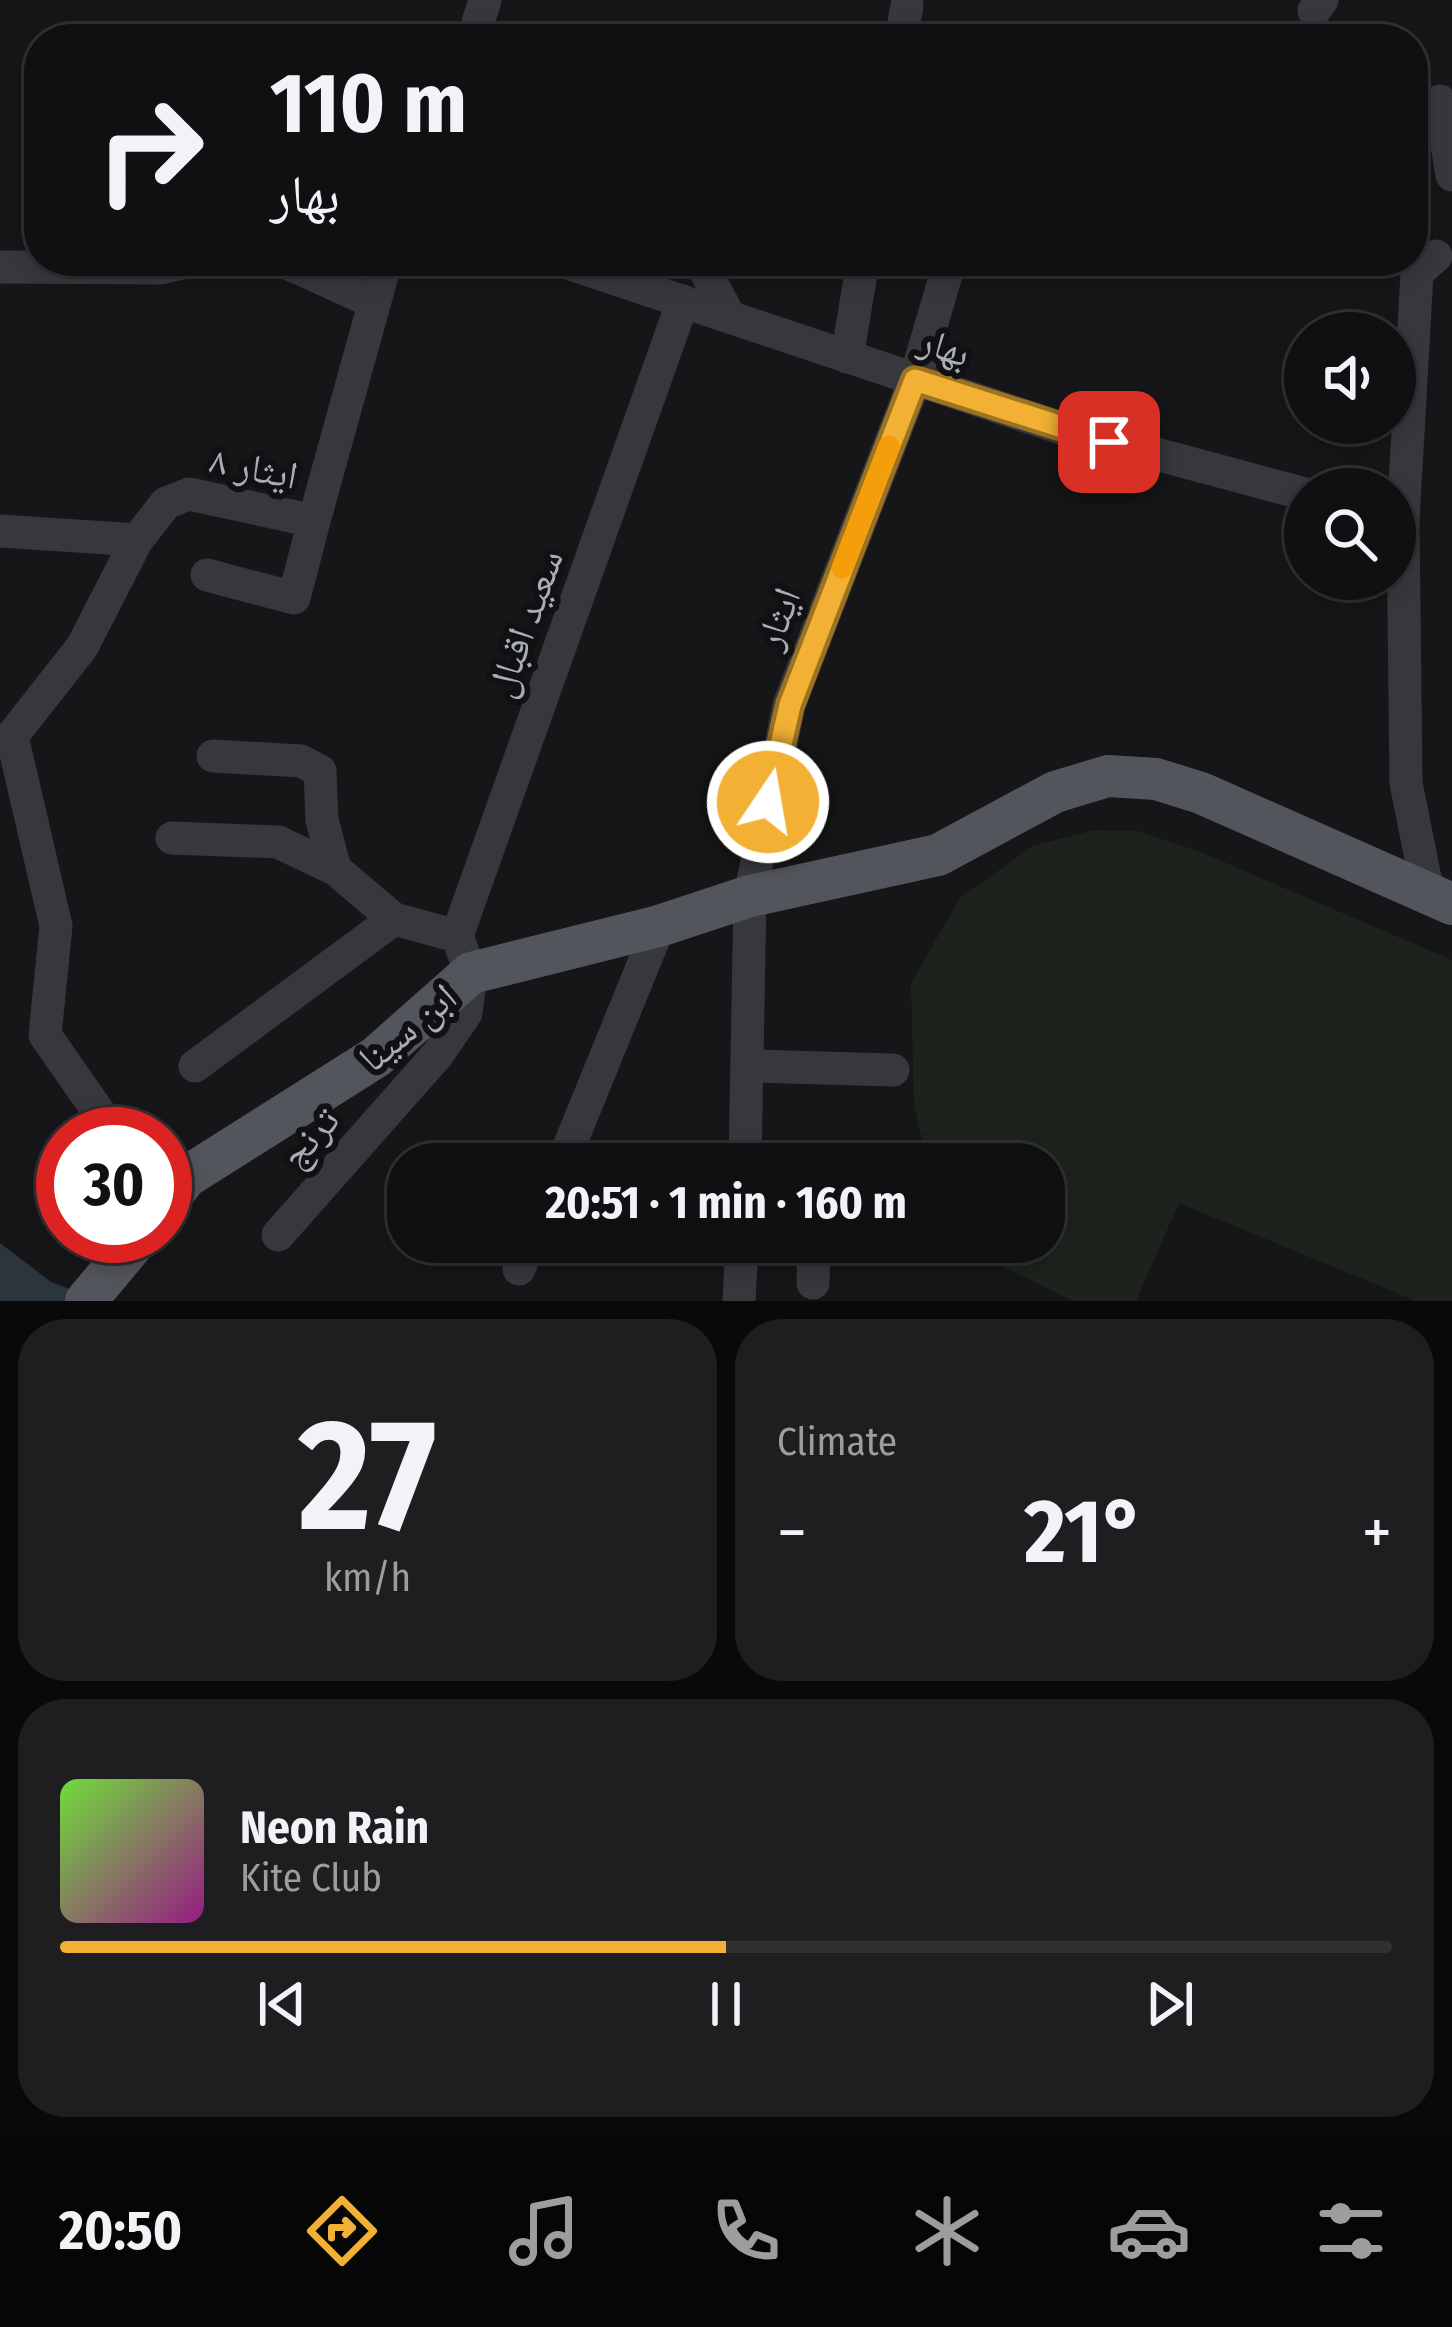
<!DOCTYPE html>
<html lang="en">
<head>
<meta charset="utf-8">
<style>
	body { margin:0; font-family:"Fira Sans Condensed","Noto Naskh Arabic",sans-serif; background:#1e1e20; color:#f1f3f6; height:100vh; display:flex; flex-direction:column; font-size:45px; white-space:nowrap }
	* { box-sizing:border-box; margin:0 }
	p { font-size:39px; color:#9c9d9f }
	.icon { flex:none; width:66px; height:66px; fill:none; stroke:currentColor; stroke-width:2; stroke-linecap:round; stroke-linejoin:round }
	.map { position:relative; height:1301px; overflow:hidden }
	.drawer { display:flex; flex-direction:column; gap:18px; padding:18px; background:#09090a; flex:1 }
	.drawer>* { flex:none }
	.guide { position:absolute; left:24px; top:24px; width:1404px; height:252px; border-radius:48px; box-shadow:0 6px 18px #0003,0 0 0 3px #303032; background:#101012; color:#f1f3f6; overflow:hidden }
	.controls { position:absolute; left:1284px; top:312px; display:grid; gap:24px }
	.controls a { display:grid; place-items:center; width:132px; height:132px; border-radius:50%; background:#101012; box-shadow:0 6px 18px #0003,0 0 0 3px #303032; font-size:60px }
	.speed { position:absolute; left:36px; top:1107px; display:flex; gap:24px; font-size:60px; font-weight:700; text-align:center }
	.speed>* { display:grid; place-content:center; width:156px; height:156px; border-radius:50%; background:#101012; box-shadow:0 6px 18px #0003,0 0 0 3px #303032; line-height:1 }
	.speed .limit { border:18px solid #d22; background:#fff; color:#111 }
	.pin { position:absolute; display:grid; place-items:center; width:102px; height:102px; color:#fff; margin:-51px; border-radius:24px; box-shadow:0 6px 18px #0006 }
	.me { position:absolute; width:132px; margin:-66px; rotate:12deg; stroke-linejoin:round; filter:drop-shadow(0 0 9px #0008) }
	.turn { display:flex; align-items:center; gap:42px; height:252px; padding:0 48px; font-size:54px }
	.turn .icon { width:156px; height:156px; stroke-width:2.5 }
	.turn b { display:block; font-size:84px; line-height:102px }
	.big { font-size:90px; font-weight:700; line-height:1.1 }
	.drawer .tile { flex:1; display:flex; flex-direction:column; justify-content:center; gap:18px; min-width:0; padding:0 42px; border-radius:48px; background:#1e1e20 }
	.drawer .dial { align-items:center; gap:0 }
	.dial b { font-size:156px; line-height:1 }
	.song { display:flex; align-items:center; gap:36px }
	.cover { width:144px; height:144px; border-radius:18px; background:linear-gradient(135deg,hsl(100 70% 55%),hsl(310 70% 35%)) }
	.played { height:12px; border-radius:6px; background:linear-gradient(90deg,#f2b134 50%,#303032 50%) }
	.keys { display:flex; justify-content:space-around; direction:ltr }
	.heat { display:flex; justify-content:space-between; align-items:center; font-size:66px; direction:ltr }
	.drawer .tiles { flex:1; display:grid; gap:18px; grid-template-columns:1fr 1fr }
	.tile:last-child { grid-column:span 2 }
	.trip { position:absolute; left:387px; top:1143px; width:678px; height:120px; border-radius:48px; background:#101012; box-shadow:0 6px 18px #0003,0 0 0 3px #303032; font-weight:700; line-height:120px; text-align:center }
	.dock { display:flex; height:192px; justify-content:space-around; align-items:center; background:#060607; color:#9c9d9f }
	.dock .icon { width:84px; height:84px }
	.dock .current { color:#f2b134 }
	.dock b { font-size:54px; color:#f1f3f6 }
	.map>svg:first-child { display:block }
	.green { fill:#1c231d }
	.water { fill:#2c353c }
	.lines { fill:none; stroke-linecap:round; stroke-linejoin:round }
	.minor { stroke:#37383d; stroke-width:33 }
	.major { stroke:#53555c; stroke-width:42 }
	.route-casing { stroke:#9d7322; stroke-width:30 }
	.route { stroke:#f2b134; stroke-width:21 }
	.slow { stroke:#f59e0b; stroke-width:21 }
	.labels { text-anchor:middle; stroke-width:12; stroke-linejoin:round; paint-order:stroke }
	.street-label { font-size:39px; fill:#a8adb8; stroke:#111113 }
</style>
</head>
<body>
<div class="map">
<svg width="1452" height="1301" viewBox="0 0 1452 1301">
	<rect width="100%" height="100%" fill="#161618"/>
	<path class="green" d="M1094 830 1138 831 1198 851 1452 960V1301H1416L1179 1203 1136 1301H1073L953 1242H1044V1164H928L914 1106 911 983 960 898 1033 846Z"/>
	<path class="water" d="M0 1243 51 1282 102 1301H0Z"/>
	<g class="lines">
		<g class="minor">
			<path d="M1314 11 1322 0"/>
			<path d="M473 39 485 0"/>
			<path d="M901 39 907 5"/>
			<path d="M1440 101 1452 175"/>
			<path d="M283 261 373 302"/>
			<path d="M562 261 1070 431 1305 494"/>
			<path d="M700 261 728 314"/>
			<path d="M0 267 161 268 192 261"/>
			<path d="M847 357 863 261"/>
			<path d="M0 531 137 540 166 503 189 494 314 521 386 261"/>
			<path d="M207 575 294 598 314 521"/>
			<path d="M213 756 301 761 320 771 322 820 335 869"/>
			<path d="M172 838 278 842 335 869 394 919 457 936"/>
			<path d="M1428 893 1406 783 1403 520 1417 273 1436 256"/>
			<path d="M195 1066 394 919"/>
			<path d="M749 1066 893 1070"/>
			<path d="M122 1134 107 1124 45 1035 56 926 12 736 82 647 137 540"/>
			<path d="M562 1164 659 926"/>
			<path d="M745 1164 750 896 789 705 915 380 950 261"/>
			<path d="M278 1235 438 1054 466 1013 471 973 457 936 683 301"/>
			<path d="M519 1269 530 1242"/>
			<path d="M813 1283 814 1242"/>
			<path d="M739 1301 742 1242"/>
		</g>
		<g class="major">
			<path d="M165 1204 186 1177 376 1057 471 973 659 926 750 896 938 855 1055 792 1108 776 1156 779 1201 793 1452 904"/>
			<path d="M86 1301 140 1236"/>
		</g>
	</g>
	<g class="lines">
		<g class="route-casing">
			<path id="route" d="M768 802 790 705 915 380 1109 442"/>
		</g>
		<use href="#route" class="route"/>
		<path class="slow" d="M842 568 889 446"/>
	</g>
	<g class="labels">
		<g class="street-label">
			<text transform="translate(945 346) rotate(19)" y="14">بهار</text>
			<text transform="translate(254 467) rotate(11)" y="14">ایثار ۸</text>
			<text transform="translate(777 618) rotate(-69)" y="14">ایثار</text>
			<text transform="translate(524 623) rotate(-70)" y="14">سعید اقبال</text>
			<text transform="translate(407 1027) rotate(-40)" y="14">ابن سینا</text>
			<text transform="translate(309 1137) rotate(-48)" y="14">ترنج</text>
		</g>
	</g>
</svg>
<div class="controls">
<a><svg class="icon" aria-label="sound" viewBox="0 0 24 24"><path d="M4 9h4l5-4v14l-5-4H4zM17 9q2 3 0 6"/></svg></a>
<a><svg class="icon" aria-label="search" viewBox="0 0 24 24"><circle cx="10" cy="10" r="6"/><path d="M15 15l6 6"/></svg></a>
</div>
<div class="speed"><div class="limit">30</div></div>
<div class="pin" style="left:1109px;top:442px;background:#d93025"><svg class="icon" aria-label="arrive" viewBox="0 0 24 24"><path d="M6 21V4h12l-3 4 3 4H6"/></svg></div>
<svg class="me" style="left:768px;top:802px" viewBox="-20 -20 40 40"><circle r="17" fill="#f2b134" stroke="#fff" stroke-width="3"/><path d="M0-11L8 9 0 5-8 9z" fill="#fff"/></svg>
<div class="trip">20:51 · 1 min · 160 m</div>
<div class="guide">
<div class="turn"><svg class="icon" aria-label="right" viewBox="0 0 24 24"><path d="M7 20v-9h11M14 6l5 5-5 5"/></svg><div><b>110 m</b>بهار</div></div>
</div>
</div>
<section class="drawer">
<div class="tiles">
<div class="tile dial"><b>27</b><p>km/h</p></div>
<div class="tile"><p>Climate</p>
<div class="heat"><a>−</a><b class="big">21°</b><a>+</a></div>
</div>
<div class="tile">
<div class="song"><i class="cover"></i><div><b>Neon Rain</b><p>Kite Club</p></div></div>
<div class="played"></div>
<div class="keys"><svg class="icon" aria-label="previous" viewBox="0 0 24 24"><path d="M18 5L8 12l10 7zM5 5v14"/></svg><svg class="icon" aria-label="pause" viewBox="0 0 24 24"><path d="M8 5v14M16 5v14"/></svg><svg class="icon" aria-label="next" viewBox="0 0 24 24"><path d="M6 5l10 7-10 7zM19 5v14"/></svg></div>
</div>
</div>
</section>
<nav class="dock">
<b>20:50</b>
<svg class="icon current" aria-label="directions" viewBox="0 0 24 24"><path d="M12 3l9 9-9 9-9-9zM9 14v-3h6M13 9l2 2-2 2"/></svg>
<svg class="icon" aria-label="music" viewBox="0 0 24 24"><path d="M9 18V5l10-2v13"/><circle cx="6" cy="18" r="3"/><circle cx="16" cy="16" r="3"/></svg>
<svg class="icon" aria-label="phone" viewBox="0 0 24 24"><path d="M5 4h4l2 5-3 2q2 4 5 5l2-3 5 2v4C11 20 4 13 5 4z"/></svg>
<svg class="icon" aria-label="climate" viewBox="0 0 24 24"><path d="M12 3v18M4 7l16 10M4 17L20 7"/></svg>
<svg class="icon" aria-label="car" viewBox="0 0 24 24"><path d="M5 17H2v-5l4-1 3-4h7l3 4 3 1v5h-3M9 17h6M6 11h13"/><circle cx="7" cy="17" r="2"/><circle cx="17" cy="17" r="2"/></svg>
<svg class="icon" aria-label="filters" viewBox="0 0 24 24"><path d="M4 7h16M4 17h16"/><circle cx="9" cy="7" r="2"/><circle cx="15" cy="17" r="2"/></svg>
</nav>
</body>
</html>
